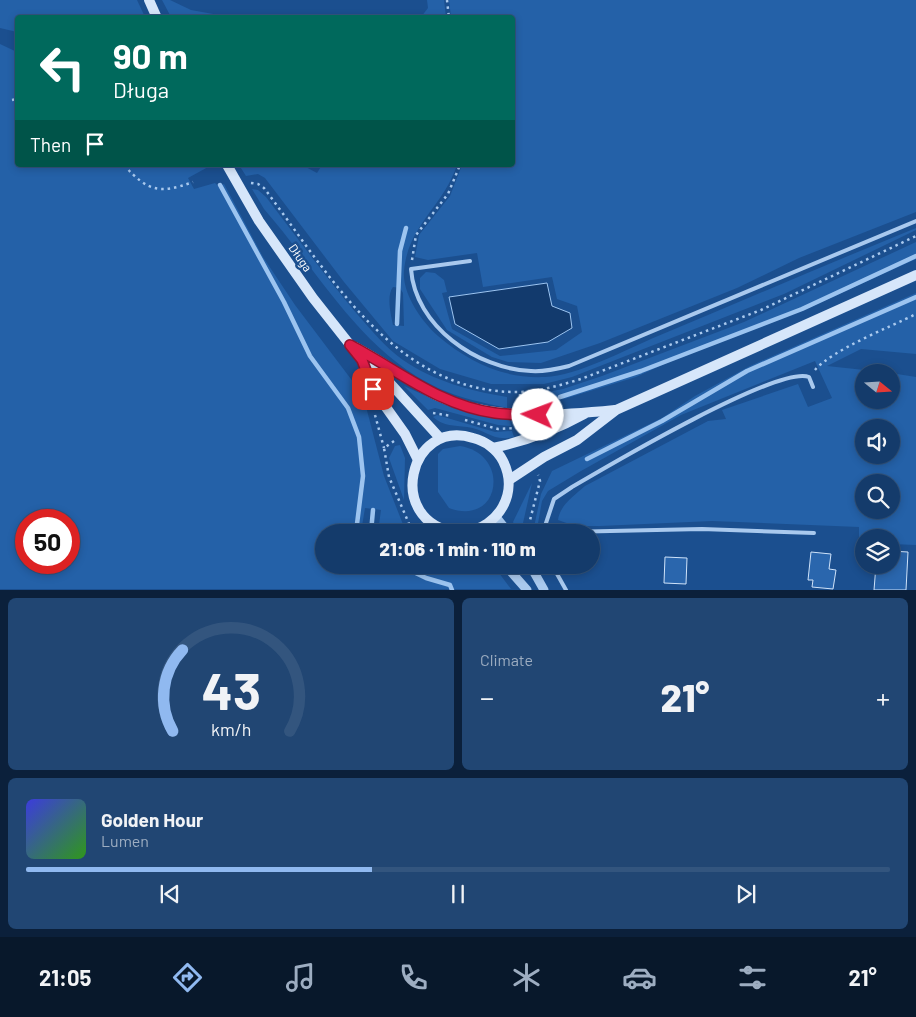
<!DOCTYPE html>
<html lang="en">
<head>
<meta charset="utf-8">
<style>
	body { margin:0; font-family:Barlow,sans-serif; background:#214673; color:#f1f3f6; height:100vh; display:flex; flex-direction:column; font-size:19px; white-space:nowrap }
	* { box-sizing:border-box; margin:0 }
	p { font-size:16px; color:#9dadc1 }
	.icon { flex:none; width:28px; height:28px; fill:none; stroke:currentColor; stroke-width:2; stroke-linecap:round; stroke-linejoin:round }
	.map { position:relative; height:590px; overflow:hidden }
	.drawer { display:flex; flex-direction:column; gap:8px; padding:8px; background:#0b203b; flex:1 }
	.drawer>* { flex:none }
	.banner { position:absolute; left:15px; top:15px; width:500px; height:152px; border-radius:5px; box-shadow:0 2px 8px #0003,0 0 0 1px #33557e; background:#00695c; color:#fff; overflow:hidden }
	.needle { width:32px; rotate:108deg }
	.tools { position:absolute; left:855px; top:364px; display:grid; gap:10px }
	.tools a { display:grid; place-items:center; width:45px; height:45px; border-radius:50%; background:#143b6b; box-shadow:0 2px 8px #0003,0 0 0 1px #33557e; font-size:25px }
	.speed { position:absolute; left:15px; top:509px; display:flex; gap:10px; font-size:25px; font-weight:700; text-align:center }
	.speed>* { display:grid; place-content:center; width:65px; height:65px; border-radius:50%; background:#143b6b; box-shadow:0 2px 8px #0003,0 0 0 1px #33557e; line-height:1 }
	.speed .limit { border:8px solid #d22; background:#fff; color:#111 }
	.pin { position:absolute; display:grid; place-items:center; width:42px; height:42px; color:#fff; margin:-21px; border-radius:10px; box-shadow:0 2px 8px #0006 }
	.me { position:absolute; width:55px; margin:-28px; rotate:272deg; stroke-linejoin:round; filter:drop-shadow(0 0 4px #0008) }
	.turn { display:flex; align-items:center; gap:18px; height:105px; padding:0 15px; font-size:22px }
	.turn .icon { width:65px; height:65px; stroke-width:2.5 }
	.turn b { display:block; font-size:35px; line-height:42px }
	.then { display:flex; align-items:center; height:48px; padding:0 15px; background:#0003; gap:10px; font-size:19px }
	.big { font-size:38px; font-weight:800; line-height:1.1 }
	.drawer .card { flex:1; display:flex; flex-direction:column; justify-content:center; gap:8px; min-width:0; padding:0 18px; border-radius:8px; background:#214673 }
	.drawer .dial { align-items:center; gap:0 }
	.dial svg { height:130px; overflow:visible; fill:none; stroke:#33557e; stroke-width:7; stroke-linecap:round; text-anchor:middle }
	.dial text { fill:#f1f3f6; stroke:none }
	.song { display:flex; align-items:center; gap:15px }
	.cover { width:60px; height:60px; border-radius:8px; background:linear-gradient(135deg,hsl(240 70% 55%),hsl(110 70% 35%)) }
	.played { height:5px; border-radius:2px; background:linear-gradient(90deg,#90b9f0 40%,#33557e 40%) }
	.keys { display:flex; justify-content:space-around; direction:ltr }
	.heat { display:flex; justify-content:space-between; align-items:center; font-size:28px; direction:ltr }
	.drawer .tiles { flex:1; display:grid; gap:8px; grid-template-columns:1fr 1fr }
	.card:last-child { grid-column:span 2 }
	.trip { position:absolute; left:315px; top:524px; width:285px; height:50px; border-radius:25px; background:#143b6b; box-shadow:0 2px 8px #0003,0 0 0 1px #33557e; font-weight:800; line-height:50px; text-align:center }
	.menu { display:flex; height:80px; justify-content:space-around; align-items:center; background:#08182b; color:#9dadc1 }
	.menu .icon { width:35px; height:35px }
	.menu .selected { color:#90b9f0 }
	.menu b { font-size:22px; color:#f1f3f6 }
	.map>svg:first-child { display:block }
	.green { fill:#2461a8; fill-rule:evenodd }
	.water { fill:#123a6d; stroke:#9cc4f0 }
	.lines { fill:none; stroke-linecap:round; stroke-linejoin:round }
	.stream { stroke:#9cc4f0; stroke-width:4.5 }
	.building { fill:#2a66ad; stroke:#cfe3fa }
	.path { stroke:#a9c9ee; stroke-width:2.5; stroke-dasharray:2.5 4; stroke-linecap:butt }
	.service { stroke:#a9c9ee; stroke-width:4 }
	.tertiary { stroke:#a9c9ee; stroke-width:9 }
	.secondary { stroke:#d6e6fa; stroke-width:10 }
	.route-casing { stroke:#92132f; stroke-width:12 }
	.route { stroke:#e11d48; stroke-width:9 }
	.labels { text-anchor:middle; stroke-width:5; stroke-linejoin:round; paint-order:stroke }
	.street-label { font-size:12px; fill:#fff; stroke:#1b4f8f }
</style>
</head>
<body>
<div class="map">
<svg width="916" height="590" viewBox="0 0 916 590">
	<rect width="100%" height="100%" fill="#1b4f8f"/>
	<g class="green">
		<path d="M0 0H137L145 17 18 18 17 32 0 28Z"/>
		<path d="M162 0H170L191 10 230 17H171Z"/>
		<path d="M427 0H444L446 17H421L428 8Z"/>
		<path d="M449 0H916V212L799 258 737 288 600 343 541 363 508 362 492 357 447 330 420 289V278L426 272 435 273 444 280 447 292 442 293 452 329 500 356 556 350 582 332 577 306 557 299 552 277 483 287 477 253 428 260 415 257 419 235 450 196 462 165H512V18L451 17Z"/>
		<path d="M0 44 17 52 18 165H208V167L188 178 194 189 215 183 219 187 224 184 263 257 295 305 363 395 384 476 406 532H378L381 510 365 508 361 532H324V565H493L511 589H0ZM26 520H69V562H26Z"/>
		<path d="M239 165H302L317 173 322 165H457C443 207 408 225 404 271 402 294 422 322 438 336 469 362 503 379 545 377 577 376 627 349 658 336 744 300 830 263 916 228V230L784 294 572 377 544 384H491L440 369 393 341 344 282 265 178 258 174 246 176ZM393 287 400 288 403 293 404 326 393 325C391 315 386 296 393 287Z"/>
		<path d="M252 189 258 190 266 197C296 236 325 276 357 314 372 331 385 347 403 360 433 381 471 391 507 397V408C484 403 460 398 438 388 360 351 319 272 264 209Z"/>
		<path d="M916 242V259L804 310 693 351 636 377 564 399 532 405V395L563 389 602 376 744 322Z"/>
		<path d="M916 293V354L861 349 827 366 883 372H864V400H891V373L916 377V545L891 544V538H864V542H859V527L712 521 600 526H575L558 520C560 505 574 496 585 486L708 421 726 419 722 410 798 384 808 407 832 398 815 361 681 415 581 471 548 491 542 501 537 529 534 527 541 494 552 471 662 418 695 396 750 366ZM864 428H891V455H864ZM864 482H891V510H864Z"/>
		<path d="M404 386C440 403 470 413 510 420L511 426 498 425 435 408 428 410Z"/>
		<path d="M437 415 495 432 512 431 514 437C492 442 486 429 467 427 453 425 445 427 433 417Z"/>
		<path d="M556 419 557 421 534 430 531 421Z"/>
		<path d="M400 445 405 458 404 500 389 458 395 446Z"/>
		<path d="M460 446C511 454 501 527 449 508L438 492V454L443 449Z"/>
		<path d="M532 483 521 532H518L513 522Z"/>
	</g>
	<path class="water" d="M547 283 552 306 570 313 572 328 548 342 499 349 455 324 449 297Z"/>
	<g class="lines">
		<g class="stream">
			<path d="M220 185 284 302 310 356 348 408 359 437 363 476 356 532"/>
			<path d="M397 324 400 251 406 228"/>
			<path d="M560 397 641 371 802 309 916 256"/>
			<path d="M587 459 662 421 747 371 916 297"/>
			<path d="M371 532 373 510"/>
			<path d="M399 565 426 578 450 585 452 590"/>
		</g>
	</g>
	<g class="building">
		<path d="M891 551 908 552 906 590H874L876 565H891Z"/>
		<path d="M811 552 831 554 829 569 836 570 833 589 812 587 813 580H808Z"/>
		<path d="M665 557 687 558 686 584 664 583Z"/>
	</g>
	<g class="lines">
		<g class="path">
			<path d="M447 0 449 18"/>
			<path d="M12 100 18 99"/>
			<path d="M124 165C148 192 160 194 193 182"/>
			<path d="M251 183 258 184 264 188C330 275 396 395 521 392 541 391 561 385 581 379L761 310 916 236"/>
			<path d="M412 260 416 235 448 194 460 165"/>
			<path d="M815 370C832 350 890 327 916 314"/>
			<path d="M520 403V392"/>
			<path d="M433 413 452 416"/>
			<path d="M375 415 384 448"/>
			<path d="M465 420 498 429 516 428"/>
			<path d="M394 441 384 448 389 477 410 526 415 532"/>
			<path d="M527 532 540 481 538 475"/>
		</g>
		<g class="service">
			<path d="M470 261 411 269C415 326 477 369 531 371 544 372 557 369 569 366L916 221"/>
			<path d="M543 532 554 499 572 487C606 467 779 365 809 377L813 387"/>
			<path d="M565 532 702 529 814 533"/>
			<path d="M552 565 566 590"/>
		</g>
		<g class="tertiary">
			<path d="M496 517 508 532"/>
			<path d="M505 565 527 590"/>
			<path d="M530 565 544 590"/>
		</g>
		<g class="secondary">
			<path d="M149 0 157 18"/>
			<path d="M227 165 259 221 313 298 362 360 389 382 440 438"/>
			<path d="M355 347C384 362 409 382 438 396 493 421 555 416 615 410"/>
			<path d="M363 361 373 389 405 434 418 460"/>
			<path d="M493 448C525 441 555 430 584 414"/>
			<path d="M509 480 544 457 577 440 616 410 916 275"/>
			<path d="M455 532C385 521 409 418 473 438 485 441 497 449 503 461 519 493 499 527 465 532"/>
		</g>
	</g>
	<g class="lines">
		<g class="route-casing">
			<path id="route" d="M373 389 362 360 350 345C398 370 440 406 495 413 509 415 524 415 538 415"/>
		</g>
		<use href="#route" class="route"/>
	</g>
	<g class="labels">
		<g class="street-label">
			<text transform="translate(300 258) rotate(55)" y="4">Długa</text>
		</g>
	</g>
</svg>
<div class="tools">
<a><svg class="needle" viewBox="-14 -14 28 28"><path d="M0-13l5 13h-10z" fill="#e53935"/><path d="M0 13l5-13h-10z" fill="#9dadc1"/></svg></a>
<a><svg class="icon" aria-label="sound" viewBox="0 0 24 24"><path d="M4 9h4l5-4v14l-5-4H4zM17 9q2 3 0 6"/></svg></a>
<a><svg class="icon" aria-label="search" viewBox="0 0 24 24"><circle cx="10" cy="10" r="6"/><path d="M15 15l6 6"/></svg></a>
<a><svg class="icon" aria-label="layers" viewBox="0 0 24 24"><path d="M12 4l9 5-9 5-9-5zM3 14l9 5 9-5"/></svg></a>
</div>
<div class="speed"><div class="limit">50</div></div>
<div class="pin" style="left:373px;top:389px;background:#d93025"><svg class="icon" aria-label="arrive" viewBox="0 0 24 24"><path d="M6 21V4h12l-3 4 3 4H6"/></svg></div>
<svg class="me" style="left:538px;top:415px" viewBox="-20 -20 40 40"><circle r="19" fill="#fff"/><path d="M0-13L10 11 0 6-10 11z" fill="#e11d48"/></svg>
<div class="trip">21:06 · 1 min · 110 m</div>
<div class="banner">
<div class="turn"><svg class="icon" aria-label="left" viewBox="0 0 24 24"><path d="M17 20v-9H6M10 6l-5 5 5 5"/></svg><div><b>90 m</b>Długa</div></div>
<div class="then">Then<svg class="icon" aria-label="arrive" viewBox="0 0 24 24"><path d="M6 21V4h12l-3 4 3 4H6"/></svg></div>
</div>
</div>
<section class="drawer">
<div class="tiles">
<div class="card dial"><svg viewBox="0 0 100 80">
<path d="M14 69A42 42 0 1 1 86 69"/>
<path d="M14 69A42 42 0 0 1 20 19" stroke="#90b9f0"/>
<text x="50" y="56" font-size="32" font-weight="700">43</text>
<text x="50" y="72" font-size="11">km/h</text>
</svg></div>
<div class="card"><p>Climate</p>
<div class="heat"><a>−</a><b class="big">21°</b><a>+</a></div>
</div>
<div class="card">
<div class="song"><i class="cover"></i><div><b>Golden Hour</b><p>Lumen</p></div></div>
<div class="played"></div>
<div class="keys"><svg class="icon" aria-label="previous" viewBox="0 0 24 24"><path d="M18 5L8 12l10 7zM5 5v14"/></svg><svg class="icon" aria-label="pause" viewBox="0 0 24 24"><path d="M8 5v14M16 5v14"/></svg><svg class="icon" aria-label="next" viewBox="0 0 24 24"><path d="M6 5l10 7-10 7zM19 5v14"/></svg></div>
</div>
</div>
</section>
<nav class="menu">
<b>21:05</b>
<svg class="icon selected" aria-label="directions" viewBox="0 0 24 24"><path d="M12 3l9 9-9 9-9-9zM9 14v-3h6M13 9l2 2-2 2"/></svg>
<svg class="icon" aria-label="music" viewBox="0 0 24 24"><path d="M9 18V5l10-2v13"/><circle cx="6" cy="18" r="3"/><circle cx="16" cy="16" r="3"/></svg>
<svg class="icon" aria-label="phone" viewBox="0 0 24 24"><path d="M5 4h4l2 5-3 2q2 4 5 5l2-3 5 2v4C11 20 4 13 5 4z"/></svg>
<svg class="icon" aria-label="climate" viewBox="0 0 24 24"><path d="M12 3v18M4 7l16 10M4 17L20 7"/></svg>
<svg class="icon" aria-label="car" viewBox="0 0 24 24"><path d="M5 17H2v-5l4-1 3-4h7l3 4 3 1v5h-3M9 17h6M6 11h13"/><circle cx="7" cy="17" r="2"/><circle cx="17" cy="17" r="2"/></svg>
<svg class="icon" aria-label="filters" viewBox="0 0 24 24"><path d="M4 7h16M4 17h16"/><circle cx="9" cy="7" r="2"/><circle cx="15" cy="17" r="2"/></svg>
<b>21°</b>
</nav>
</body>
</html>
